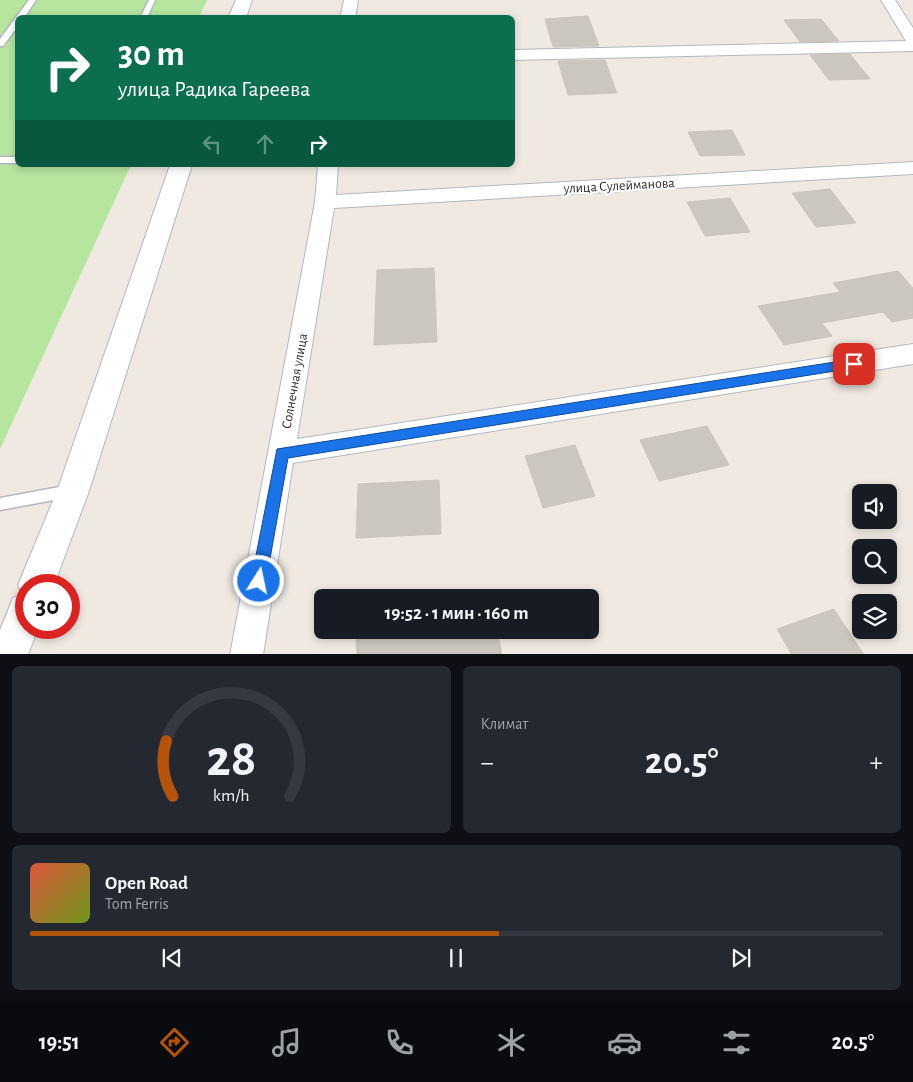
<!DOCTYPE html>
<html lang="ru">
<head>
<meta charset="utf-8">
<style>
	body { margin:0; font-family:"Alegreya Sans",sans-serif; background:#242831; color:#f1f3f6; height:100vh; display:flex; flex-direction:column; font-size:19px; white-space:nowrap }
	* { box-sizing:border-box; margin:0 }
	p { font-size:16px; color:#9ea1a6 }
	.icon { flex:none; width:28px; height:28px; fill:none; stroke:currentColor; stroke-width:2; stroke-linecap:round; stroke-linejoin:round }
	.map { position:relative; height:654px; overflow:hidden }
	.details { display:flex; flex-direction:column; gap:12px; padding:12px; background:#0d0f14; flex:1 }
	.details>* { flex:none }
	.banner { position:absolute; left:15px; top:15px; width:500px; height:152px; border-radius:8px; box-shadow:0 2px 8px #0003; background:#0b6e4f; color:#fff; overflow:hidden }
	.buttons { position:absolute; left:852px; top:484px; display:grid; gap:10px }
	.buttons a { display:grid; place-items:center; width:45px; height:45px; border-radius:8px; background:#171b24; box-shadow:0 2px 8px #0003; font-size:25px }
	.speed { position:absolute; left:15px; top:574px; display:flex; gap:10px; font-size:25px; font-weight:700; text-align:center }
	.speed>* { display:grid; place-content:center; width:65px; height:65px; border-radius:50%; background:#171b24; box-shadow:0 2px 8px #0003; line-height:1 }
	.speed .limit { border:8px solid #d22; background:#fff; color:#111 }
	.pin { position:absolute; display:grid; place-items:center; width:42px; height:42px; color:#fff; margin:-21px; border-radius:10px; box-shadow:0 2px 8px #0006 }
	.me { position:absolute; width:55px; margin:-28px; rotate:10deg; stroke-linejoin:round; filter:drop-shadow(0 0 4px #0008) }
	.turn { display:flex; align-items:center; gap:18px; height:105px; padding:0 20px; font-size:22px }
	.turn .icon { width:65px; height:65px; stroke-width:2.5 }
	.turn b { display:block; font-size:35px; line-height:42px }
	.lanes { display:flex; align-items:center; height:48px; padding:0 20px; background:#0003; justify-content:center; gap:25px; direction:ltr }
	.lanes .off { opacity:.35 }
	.big { font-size:38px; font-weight:700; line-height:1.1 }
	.details .widget { flex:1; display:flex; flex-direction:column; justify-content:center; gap:8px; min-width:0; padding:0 18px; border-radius:8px; background:#242831 }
	.details .dial { align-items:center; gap:0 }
	.dial svg { height:130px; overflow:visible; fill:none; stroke:#363941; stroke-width:7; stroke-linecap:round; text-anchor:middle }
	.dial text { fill:#f1f3f6; stroke:none }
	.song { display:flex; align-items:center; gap:15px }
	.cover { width:60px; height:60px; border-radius:8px; background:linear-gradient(135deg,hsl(10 70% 55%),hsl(80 70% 35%)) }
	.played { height:5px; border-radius:2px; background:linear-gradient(90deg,#b45309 55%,#363941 55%) }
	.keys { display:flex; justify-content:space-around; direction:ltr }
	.heat { display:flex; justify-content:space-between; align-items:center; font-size:28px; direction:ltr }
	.details .tiles { flex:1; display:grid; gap:12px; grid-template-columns:1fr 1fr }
	.widget:last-child { grid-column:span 2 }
	.trip { position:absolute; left:314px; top:589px; width:285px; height:50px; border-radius:8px; background:#171b24; box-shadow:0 2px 8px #0003; font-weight:700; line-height:50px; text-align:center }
	.tab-bar { display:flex; height:80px; justify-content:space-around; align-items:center; background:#090b0e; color:#9ea1a6 }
	.tab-bar .icon { width:35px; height:35px }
	.tab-bar .active { color:#b45309 }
	.tab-bar b { font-size:22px; color:#f1f3f6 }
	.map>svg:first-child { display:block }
	.green { fill:#b6e59e }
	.building { fill:#cbc7bf; stroke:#cbc5ba }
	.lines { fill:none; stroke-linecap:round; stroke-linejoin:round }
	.service-casing { stroke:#b4b7c1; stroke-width:3 }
	.minor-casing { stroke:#b4b7c1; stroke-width:2 }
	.secondary-casing { stroke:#b4b7c1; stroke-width:2 }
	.service { fill:#fff; fill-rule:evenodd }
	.minor { fill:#fff; fill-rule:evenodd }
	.secondary { fill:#fff; fill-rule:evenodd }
	.route { fill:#1a73e8; stroke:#114b97 }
	.labels { text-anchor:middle; stroke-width:4.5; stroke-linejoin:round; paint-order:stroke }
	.street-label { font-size:14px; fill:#2e2e2e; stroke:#fff }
</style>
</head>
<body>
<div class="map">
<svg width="913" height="655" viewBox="0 0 913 655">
	<rect width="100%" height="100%" fill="#efe9e1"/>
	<path class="green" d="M0 0H207L199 17 18 18V165H131L0 449Z"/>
	<g class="building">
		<path d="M588 16 599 46 553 47 545 19Z"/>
		<path d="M821 19 839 41 800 42 784 20Z"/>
		<path d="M850 54 870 79 829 80 810 55Z"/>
		<path d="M605 60 617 93 568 95 558 61Z"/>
		<path d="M732 130 745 155 700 156 688 132Z"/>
		<path d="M830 189 856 223 816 227 792 193Z"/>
		<path d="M730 198 750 232 705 236 687 202Z"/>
		<path d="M434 268 437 342 374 345 377 270Z"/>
		<path d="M898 271 913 288V318L892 322 883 312 822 323 832 336 784 345 758 306 840 292 833 283Z"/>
		<path d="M707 426 729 465 659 481 640 440Z"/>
		<path d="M575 445 595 496 543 508 525 456Z"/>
		<path d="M439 480 441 534 356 538 358 484Z"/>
		<path d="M834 609 864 655H792L777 629Z"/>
		<path d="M385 630H497L502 655H357L356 635Z"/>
	</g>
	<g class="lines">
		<g class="service-casing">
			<g id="service">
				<path d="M29 0H36L24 18H18V26L3 46H0V39Z"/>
				<path d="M149 0H155L147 18H140Z"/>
				<rect x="0" y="157" width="18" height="6"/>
				<path d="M70 485 75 487 77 491 75 495 70 497 0 510V498Z"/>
			</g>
		</g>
		<g class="minor-casing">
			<g id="minor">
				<path d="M344 0H358L355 18H340Z"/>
				<path d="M881 0H895L913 28V51L512 60V50L906 41Z"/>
				<path d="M913 162V174L334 208 297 439 913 344V364L293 463 263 655H230L315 202 318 165H338L336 195Z"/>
			</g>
		</g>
		<g class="secondary-casing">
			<g id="secondary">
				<path d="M236 0H252L246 18H228Z"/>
				<path d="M170 165H192L89 491 54 585H26V628H38L28 655H0V630L13 598 22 594 18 585 57 491Z"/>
			</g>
		</g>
		<use href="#service" class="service"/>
		<use href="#minor" class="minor"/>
		<use href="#secondary" class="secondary"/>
	</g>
	<path class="route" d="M854 359 858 360 860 364 858 367 854 368 288 458 266 581 264 586 259 588 254 586 251 581 277 449Z"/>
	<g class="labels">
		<g class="street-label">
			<text transform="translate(619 185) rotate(-3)" y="5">улица Сулейманова</text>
			<text transform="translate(294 381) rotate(-80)" y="5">Солнечная улица</text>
		</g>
	</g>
</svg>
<div class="buttons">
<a><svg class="icon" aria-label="sound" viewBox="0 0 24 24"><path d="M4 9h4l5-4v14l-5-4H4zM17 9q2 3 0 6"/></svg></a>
<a><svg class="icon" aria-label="search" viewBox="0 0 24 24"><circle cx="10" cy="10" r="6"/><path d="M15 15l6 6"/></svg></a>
<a><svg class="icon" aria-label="layers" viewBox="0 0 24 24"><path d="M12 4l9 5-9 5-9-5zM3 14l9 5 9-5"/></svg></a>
</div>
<div class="speed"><div class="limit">30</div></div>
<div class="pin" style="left:854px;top:364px;background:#d93025"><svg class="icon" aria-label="arrive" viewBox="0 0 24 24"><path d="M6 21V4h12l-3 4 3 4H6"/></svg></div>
<svg class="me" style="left:259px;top:581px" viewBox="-20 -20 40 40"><circle r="17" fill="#1a73e8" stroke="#fff" stroke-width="3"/><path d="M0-11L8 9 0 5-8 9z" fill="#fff"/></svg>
<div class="trip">19:52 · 1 мин · 160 m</div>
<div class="banner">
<div class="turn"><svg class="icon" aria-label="right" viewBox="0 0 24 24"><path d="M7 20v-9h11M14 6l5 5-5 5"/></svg><div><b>30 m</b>улица Радика Гареева</div></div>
<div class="lanes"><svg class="icon off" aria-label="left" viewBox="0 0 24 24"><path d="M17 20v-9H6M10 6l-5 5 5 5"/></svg><svg class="icon off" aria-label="ahead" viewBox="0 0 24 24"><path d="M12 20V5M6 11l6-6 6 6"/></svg><svg class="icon" aria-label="right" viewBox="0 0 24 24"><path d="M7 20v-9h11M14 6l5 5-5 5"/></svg></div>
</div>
</div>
<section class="details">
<div class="tiles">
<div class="widget dial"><svg viewBox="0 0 100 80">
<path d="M14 69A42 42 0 1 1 86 69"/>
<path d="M14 69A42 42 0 0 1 10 35" stroke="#b45309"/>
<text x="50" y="56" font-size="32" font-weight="700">28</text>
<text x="50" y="72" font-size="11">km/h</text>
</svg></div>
<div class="widget"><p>Климат</p>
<div class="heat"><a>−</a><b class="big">20.5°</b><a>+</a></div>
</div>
<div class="widget">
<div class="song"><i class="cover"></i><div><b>Open Road</b><p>Tom Ferris</p></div></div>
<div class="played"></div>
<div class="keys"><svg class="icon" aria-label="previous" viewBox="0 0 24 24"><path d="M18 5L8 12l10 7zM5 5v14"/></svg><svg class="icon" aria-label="pause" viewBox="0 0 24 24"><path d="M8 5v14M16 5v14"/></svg><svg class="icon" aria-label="next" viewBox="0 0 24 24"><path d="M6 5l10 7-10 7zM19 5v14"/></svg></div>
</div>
</div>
</section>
<nav class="tab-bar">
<b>19:51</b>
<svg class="icon active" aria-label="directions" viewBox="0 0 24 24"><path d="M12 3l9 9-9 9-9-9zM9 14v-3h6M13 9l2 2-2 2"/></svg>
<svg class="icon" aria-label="music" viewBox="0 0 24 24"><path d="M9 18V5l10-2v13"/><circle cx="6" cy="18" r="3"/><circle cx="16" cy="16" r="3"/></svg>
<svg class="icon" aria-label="phone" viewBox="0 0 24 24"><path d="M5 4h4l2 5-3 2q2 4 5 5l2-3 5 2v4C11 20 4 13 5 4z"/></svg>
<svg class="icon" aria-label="climate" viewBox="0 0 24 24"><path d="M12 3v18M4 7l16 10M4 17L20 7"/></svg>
<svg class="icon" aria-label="car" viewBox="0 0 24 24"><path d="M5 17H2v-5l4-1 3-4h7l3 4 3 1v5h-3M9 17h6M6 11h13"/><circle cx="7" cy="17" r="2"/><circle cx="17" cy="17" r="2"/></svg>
<svg class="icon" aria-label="filters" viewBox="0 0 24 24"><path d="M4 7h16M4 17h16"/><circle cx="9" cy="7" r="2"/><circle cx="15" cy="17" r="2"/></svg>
<b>20.5°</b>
</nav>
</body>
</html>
